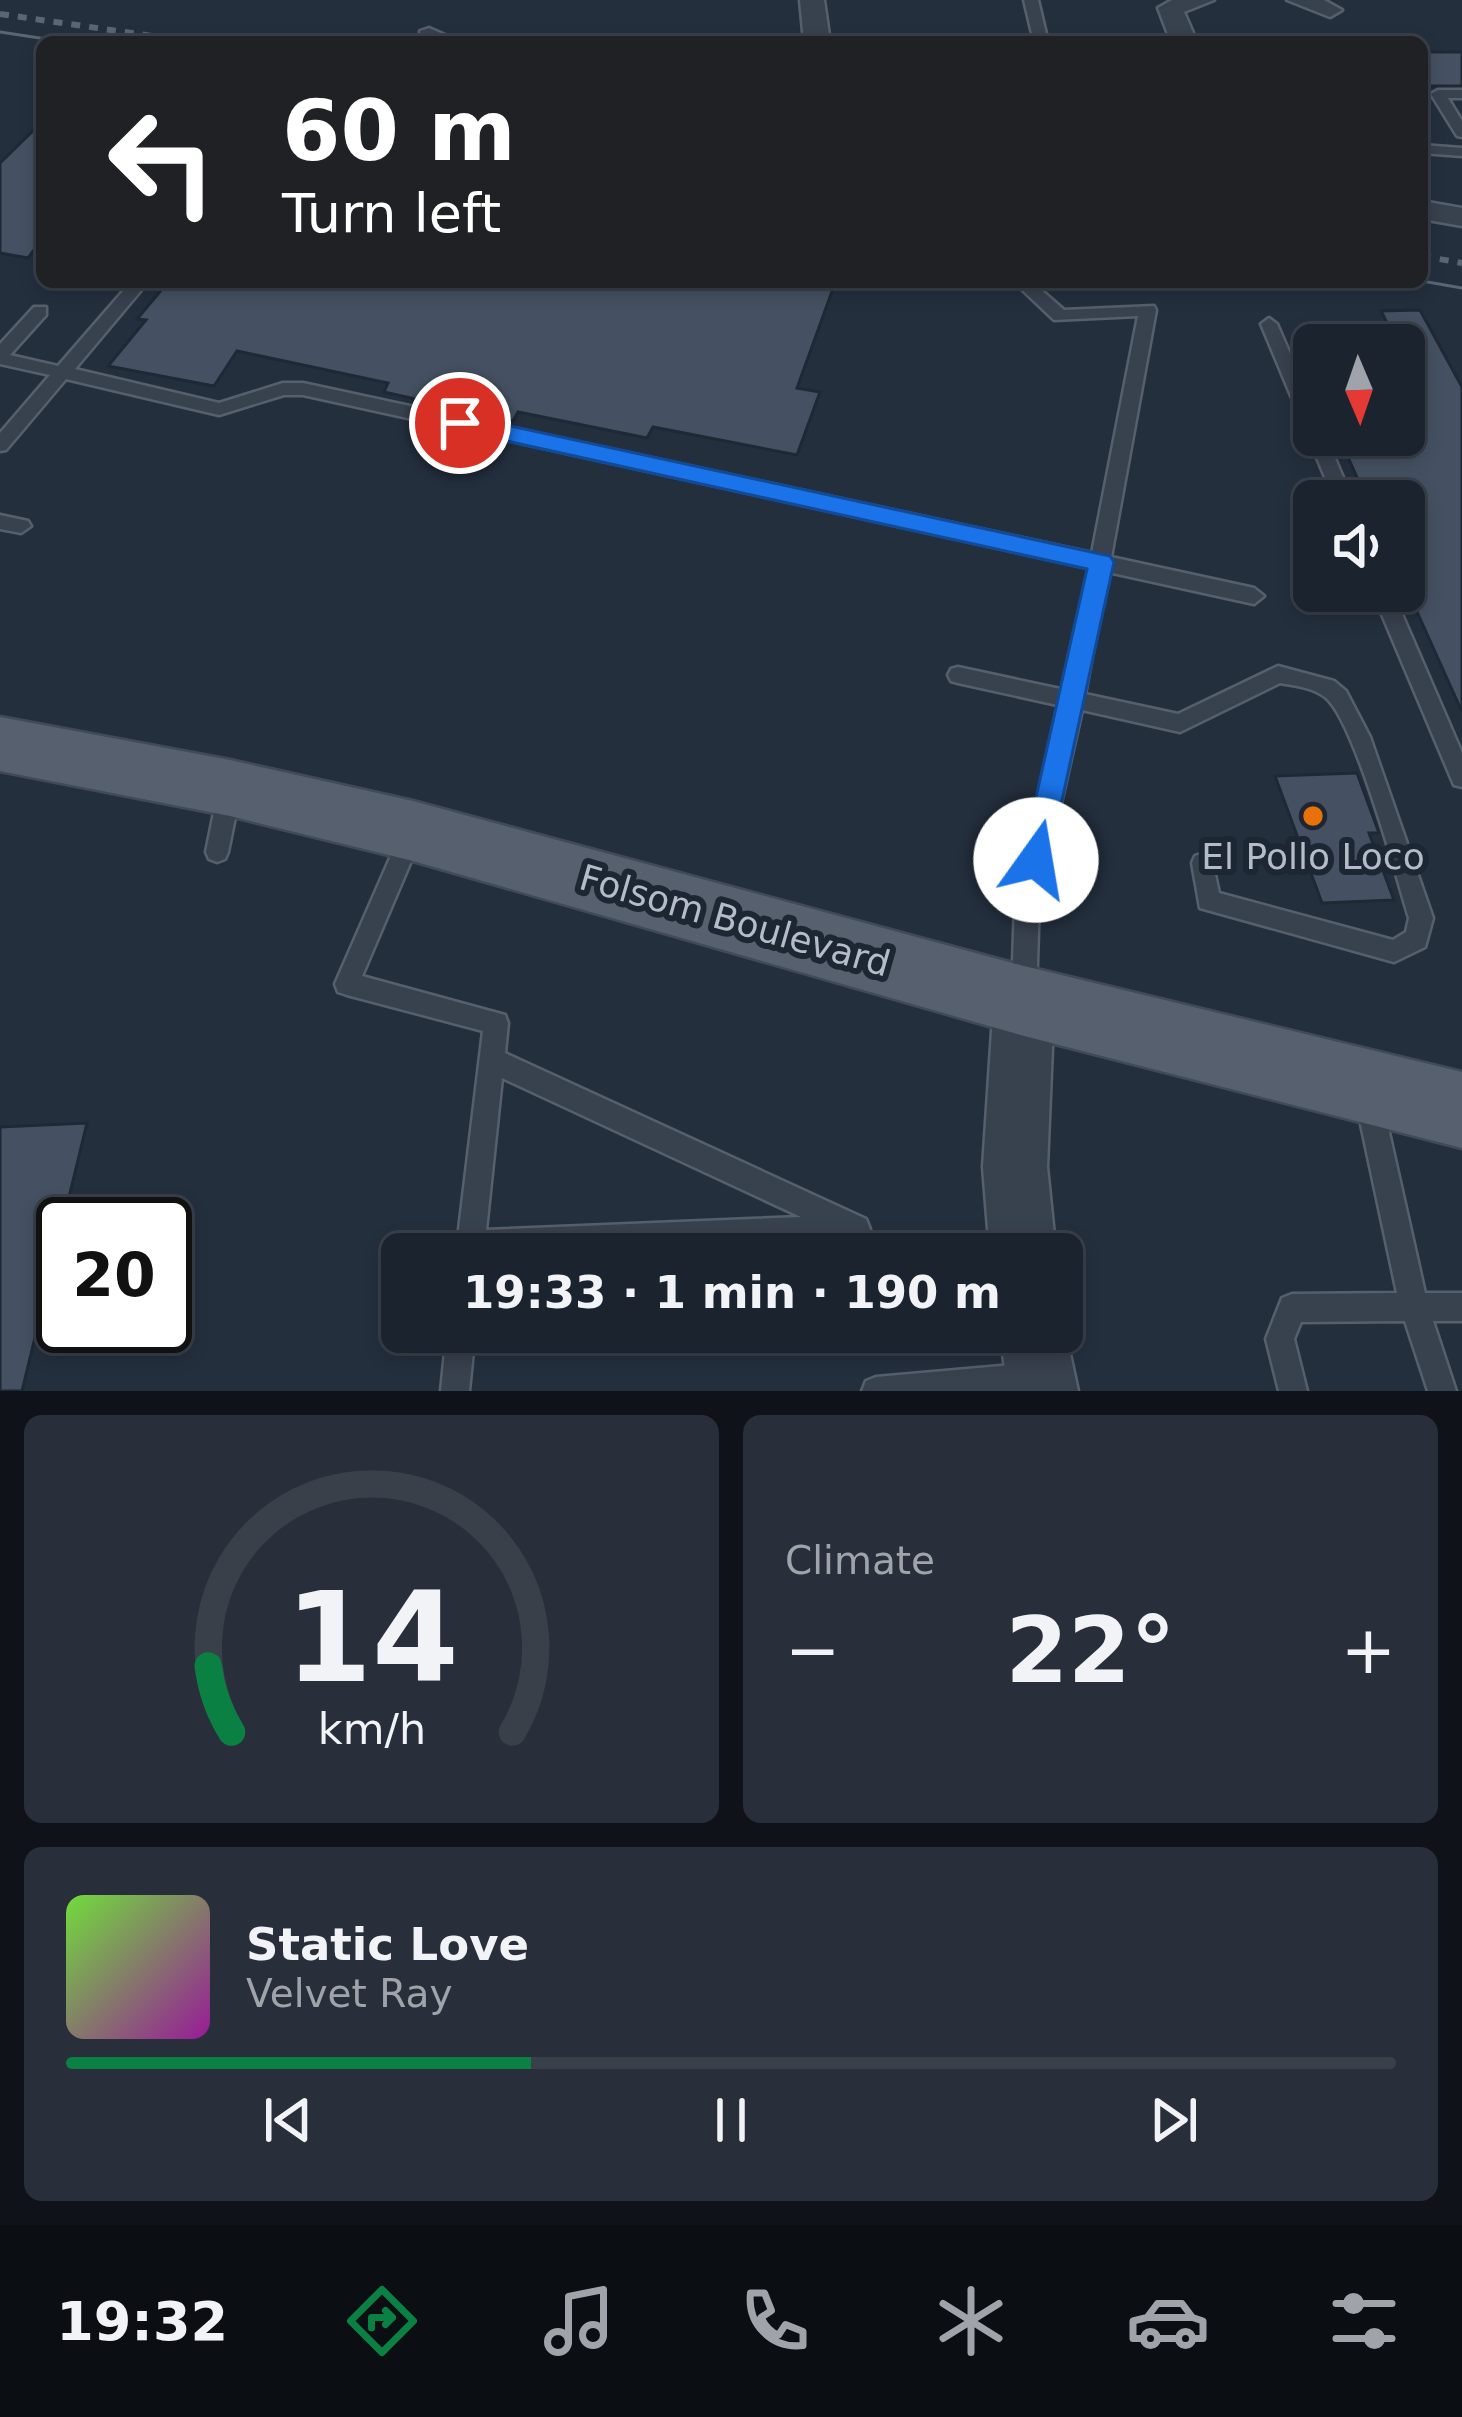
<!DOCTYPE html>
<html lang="en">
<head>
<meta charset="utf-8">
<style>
	body { margin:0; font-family:"DejaVu Sans",sans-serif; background:#282f3a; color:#f1f3f6; height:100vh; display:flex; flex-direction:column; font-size:45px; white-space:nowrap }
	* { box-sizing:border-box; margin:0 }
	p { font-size:39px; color:#a0a4aa }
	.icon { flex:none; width:66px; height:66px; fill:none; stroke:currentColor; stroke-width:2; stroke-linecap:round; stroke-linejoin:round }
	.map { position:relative; height:1391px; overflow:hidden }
	.details { display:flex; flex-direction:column; gap:24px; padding:24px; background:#0f1319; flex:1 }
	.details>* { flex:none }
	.top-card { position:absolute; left:36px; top:36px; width:1392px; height:252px; border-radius:18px; box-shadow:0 6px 18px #0003,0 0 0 3px #39404a; background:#202124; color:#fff; overflow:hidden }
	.needle { width:78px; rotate:178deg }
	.fabs { position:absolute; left:1293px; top:324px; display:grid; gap:24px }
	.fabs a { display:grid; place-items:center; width:132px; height:132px; border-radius:18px; background:#1b232e; box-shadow:0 6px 18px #0003,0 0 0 3px #39404a; font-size:60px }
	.speed { position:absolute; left:36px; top:1197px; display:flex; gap:24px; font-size:60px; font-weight:700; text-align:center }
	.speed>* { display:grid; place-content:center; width:156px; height:156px; border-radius:50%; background:#1b232e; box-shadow:0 6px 18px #0003,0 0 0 3px #39404a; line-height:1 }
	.speed .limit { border:6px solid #111; border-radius:18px; background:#fff; color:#111 }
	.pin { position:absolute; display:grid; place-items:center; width:102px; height:102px; color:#fff; margin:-51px; border:6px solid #fff; border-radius:50%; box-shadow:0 3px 12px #0007 }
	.me { position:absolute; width:132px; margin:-66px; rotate:13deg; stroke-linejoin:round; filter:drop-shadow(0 0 9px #0008) }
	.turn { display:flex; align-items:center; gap:42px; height:252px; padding:0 48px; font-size:54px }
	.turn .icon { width:156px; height:156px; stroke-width:2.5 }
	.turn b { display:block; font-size:84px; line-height:102px }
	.big { font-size:90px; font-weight:700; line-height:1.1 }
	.details .tile { flex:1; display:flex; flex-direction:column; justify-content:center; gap:18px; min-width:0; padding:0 42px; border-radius:18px; background:#282f3a }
	.details .dial { align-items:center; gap:0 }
	.dial svg { height:312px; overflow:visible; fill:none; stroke:#39404a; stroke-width:7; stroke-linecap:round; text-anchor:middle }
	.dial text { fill:#f1f3f6; stroke:none }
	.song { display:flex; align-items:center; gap:36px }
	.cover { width:144px; height:144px; border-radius:18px; background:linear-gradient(135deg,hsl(100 70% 55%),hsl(300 70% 35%)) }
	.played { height:12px; border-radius:6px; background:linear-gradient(90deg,#0b8043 35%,#39404a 35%) }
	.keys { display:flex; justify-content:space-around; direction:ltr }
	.heat { display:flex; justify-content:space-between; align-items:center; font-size:66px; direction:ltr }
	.details .tiles { flex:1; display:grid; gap:24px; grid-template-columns:1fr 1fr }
	.tile:last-child { grid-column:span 2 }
	.trip { position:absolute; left:381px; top:1233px; width:702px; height:120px; border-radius:18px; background:#1b232e; box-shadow:0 6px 18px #0003,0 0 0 3px #39404a; font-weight:700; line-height:120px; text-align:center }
	.tab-bar { display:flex; height:192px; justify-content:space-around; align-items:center; background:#0b0e12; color:#a0a4aa }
	.tab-bar .icon { width:84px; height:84px }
	.tab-bar .active { color:#0b8043 }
	.tab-bar b { font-size:54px; color:#f1f3f6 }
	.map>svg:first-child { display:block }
	.building { fill:#455162; stroke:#1f2835; stroke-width:3 }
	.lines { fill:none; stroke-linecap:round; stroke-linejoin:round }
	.service-casing { stroke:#565f6c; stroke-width:5 }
	.minor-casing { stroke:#565f6c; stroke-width:5 }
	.tertiary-casing { stroke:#565f6c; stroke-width:5 }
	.primary-casing { stroke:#414a57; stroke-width:5 }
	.service { fill:#38414e; fill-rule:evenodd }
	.minor { fill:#38414e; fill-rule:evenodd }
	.tertiary { fill:#38414e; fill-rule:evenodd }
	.primary { fill:#56606e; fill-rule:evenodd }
	.tram { stroke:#5a6575; stroke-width:3 }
	.rail { stroke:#5a6575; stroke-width:6; stroke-dasharray:9 9; stroke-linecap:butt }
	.route { fill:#1a73e8; stroke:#114b97; stroke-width:3 }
	.food-dot { fill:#e8710a; stroke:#1d2633; stroke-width:4.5 }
	.labels { text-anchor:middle; stroke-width:12; stroke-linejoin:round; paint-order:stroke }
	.poi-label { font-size:36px; fill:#b4bcc9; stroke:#1d2633 }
	.street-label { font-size:36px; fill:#b4bcc9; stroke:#1d2633 }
</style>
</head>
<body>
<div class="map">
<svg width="1462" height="1391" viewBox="0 0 1462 1391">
	<rect width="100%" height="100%" fill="#242f3e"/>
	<g class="building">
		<rect x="1422" y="52" width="40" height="34"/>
		<path d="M42 122V239L28 258 0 253V163Z"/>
		<path d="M168 282H809L834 286 797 388 820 392 797 455 653 427 647 438 518 412 513 421 384 392 388 383 237 351 214 386 108 366 146 320 137 319Z"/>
		<path d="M1420 310 1462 387V712L1404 583V501H1380L1376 492 1364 493 1338 435H1404V345H1398L1381 311Z"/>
		<path d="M1357 773 1379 833H1369L1394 900 1322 903 1275 776Z"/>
		<path d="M87 1123 22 1391H0V1127Z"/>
	</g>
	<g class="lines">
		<g class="service-casing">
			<g id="service">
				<path d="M1024 0H1038L1048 42H1034Z"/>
				<path d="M1438 90H1462V98H1448L1462 121V137L1457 136 1431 94Z"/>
				<path d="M1422 145 1462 148V156L1422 153Z"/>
				<path d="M131 282H148L75 369 219 403 283 383H303L1092 553 1138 316 1054 320 1014 282H1032L1064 310 1154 306 1156 310 1111 557 1254 588 1264 596 1254 604 1108 572 1085 694 1178 714 1278 666 1334 681 1346 691 1370 737 1433 918 1425 947 1394 962 1200 908 1192 863 1195 856 1203 853 1211 856 1219 893 1393 940 1406 932 1409 918C1396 876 1354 719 1325 697 1312 687 1295 686 1280 683L1180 732 1082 710 1039 901 1036 994 1033 1002 1024 1006 1015 1002 1012 994 1015 901 1062 706 958 683 951 681 948 675 951 669 958 667 1065 690 1089 568 303 395H284L219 415 66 379 6 450 0 451V433L50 375 0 364V344L34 307H46V315L10 355 58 366Z"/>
				<path d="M1269 318 1277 324 1314 409V435H1325L1353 501H1335L1261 324Z"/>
				<path d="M0 515 28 521 31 526 21 533 0 529Z"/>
				<path d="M1372 591H1392L1462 753V787L1454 785 1451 778Z"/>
				<path d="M230 779 238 781 241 788 228 852 225 859 217 862 209 859 206 852 219 788 222 781Z"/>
				<path d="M412 823 420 826 423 833 362 976 505 1015 508 1023 505 1053 866 1219 870 1229 866 1239 856 1243 561 1254H456L483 1031 347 995 338 992 335 984 404 826ZM502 1078 801 1217 486 1230Z"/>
				<path d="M1369 1088 1378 1092 1382 1101 1425 1293H1462V1321H1433L1456 1391H1428L1405 1321 1301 1322 1294 1339 1307 1391H1279L1266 1339 1282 1298 1292 1294 1397 1293 1356 1101 1360 1092Z"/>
				<path d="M447 1332H475L469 1391H441Z"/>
				<path d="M1034 1363 1044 1367 1048 1377 1044 1387 1035 1391H862L866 1381 876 1377Z"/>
			</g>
		</g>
		<g class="minor-casing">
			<g id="minor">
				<path d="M800 0H824L830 42H804Z"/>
				<path d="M1172 0H1214L1184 12 1197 42H1171L1158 8Z"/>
				<path d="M1287 0H1324L1342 10 1330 17Z"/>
				<path d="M429 28 461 42 420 41V31Z"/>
				<path d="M1422 201 1462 208V226L1422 219Z"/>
			</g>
		</g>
		<g class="tertiary-casing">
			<g id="tertiary">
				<path d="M1024 973 1045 981 1054 1001 1047 1167 1056 1254H990L983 1167 994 1001 1003 981Z"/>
				<path d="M1062 1317 1078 1391H1008L1000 1332H1062Z"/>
			</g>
		</g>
		<g class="primary-casing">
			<path id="primary" d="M0 717 230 760 413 801 1024 966 1462 1072V1148L1024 1036 413 861 230 816 0 771Z"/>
		</g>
		<use href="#service" class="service"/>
		<use href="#minor" class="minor"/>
		<use href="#tertiary" class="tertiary"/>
		<use href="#primary" class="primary"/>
		<g class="tram">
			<path d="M0 32 66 42"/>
			<path d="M1422 281 1462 288"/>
		</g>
		<g class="rail">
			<path d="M0 14 194 42"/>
			<path d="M1422 256 1462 263"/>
		</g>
	</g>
	<path class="route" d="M460 415 1110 556 1114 562 1047 869H1026L1022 860 1087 569 452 429 448 423Z"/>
	<circle class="food-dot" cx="1313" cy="816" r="12"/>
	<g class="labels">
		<g class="poi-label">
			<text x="1313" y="869">El Pollo Loco</text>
		</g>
		<g class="street-label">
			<text transform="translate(735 920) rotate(16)" y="13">Folsom Boulevard</text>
		</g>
	</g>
</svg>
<div class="fabs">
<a><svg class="needle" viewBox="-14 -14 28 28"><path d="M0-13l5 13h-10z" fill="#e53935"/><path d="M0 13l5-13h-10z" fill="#a0a4aa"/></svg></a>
<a><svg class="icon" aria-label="sound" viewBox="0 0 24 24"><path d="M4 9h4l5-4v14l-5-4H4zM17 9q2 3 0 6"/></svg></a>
</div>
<div class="speed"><div class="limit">20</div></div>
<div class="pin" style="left:460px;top:423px;background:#d93025"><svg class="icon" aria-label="arrive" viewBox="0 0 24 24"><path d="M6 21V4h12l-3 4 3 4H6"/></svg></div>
<svg class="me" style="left:1036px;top:860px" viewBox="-20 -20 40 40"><circle r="19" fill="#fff"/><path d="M0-13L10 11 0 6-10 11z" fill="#1a73e8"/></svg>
<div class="trip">19:33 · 1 min · 190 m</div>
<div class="top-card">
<div class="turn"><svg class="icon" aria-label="left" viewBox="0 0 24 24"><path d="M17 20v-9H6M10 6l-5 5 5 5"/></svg><div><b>60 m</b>Turn left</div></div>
</div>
</div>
<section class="details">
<div class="tiles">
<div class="tile dial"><svg viewBox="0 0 100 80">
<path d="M14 69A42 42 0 1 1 86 69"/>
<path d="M14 69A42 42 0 0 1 8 52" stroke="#0b8043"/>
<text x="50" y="56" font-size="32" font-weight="700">14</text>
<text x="50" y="72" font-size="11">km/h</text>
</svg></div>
<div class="tile"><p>Climate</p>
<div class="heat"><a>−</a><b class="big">22°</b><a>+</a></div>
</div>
<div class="tile">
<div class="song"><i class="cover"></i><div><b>Static Love</b><p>Velvet Ray</p></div></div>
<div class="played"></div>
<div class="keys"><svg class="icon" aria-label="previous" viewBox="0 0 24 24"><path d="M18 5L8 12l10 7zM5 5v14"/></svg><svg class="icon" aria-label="pause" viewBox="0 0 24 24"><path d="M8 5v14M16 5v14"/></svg><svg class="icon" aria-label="next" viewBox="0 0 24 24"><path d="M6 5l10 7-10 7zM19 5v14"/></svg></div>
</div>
</div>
</section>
<nav class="tab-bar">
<b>19:32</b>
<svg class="icon active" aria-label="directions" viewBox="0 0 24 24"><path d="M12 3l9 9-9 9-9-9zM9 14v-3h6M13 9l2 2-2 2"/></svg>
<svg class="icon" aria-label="music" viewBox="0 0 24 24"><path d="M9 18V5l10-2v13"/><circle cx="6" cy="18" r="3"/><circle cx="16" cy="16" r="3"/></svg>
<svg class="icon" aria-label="phone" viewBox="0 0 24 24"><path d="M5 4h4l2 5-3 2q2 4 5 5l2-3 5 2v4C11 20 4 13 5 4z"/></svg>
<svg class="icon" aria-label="climate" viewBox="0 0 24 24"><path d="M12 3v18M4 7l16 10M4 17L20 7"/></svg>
<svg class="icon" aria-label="car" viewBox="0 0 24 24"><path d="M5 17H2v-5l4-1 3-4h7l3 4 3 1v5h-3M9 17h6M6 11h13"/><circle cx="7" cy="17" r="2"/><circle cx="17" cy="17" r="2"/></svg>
<svg class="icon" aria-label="filters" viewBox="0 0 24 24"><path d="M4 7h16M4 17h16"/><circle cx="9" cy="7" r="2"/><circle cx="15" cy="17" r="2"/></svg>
</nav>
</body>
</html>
